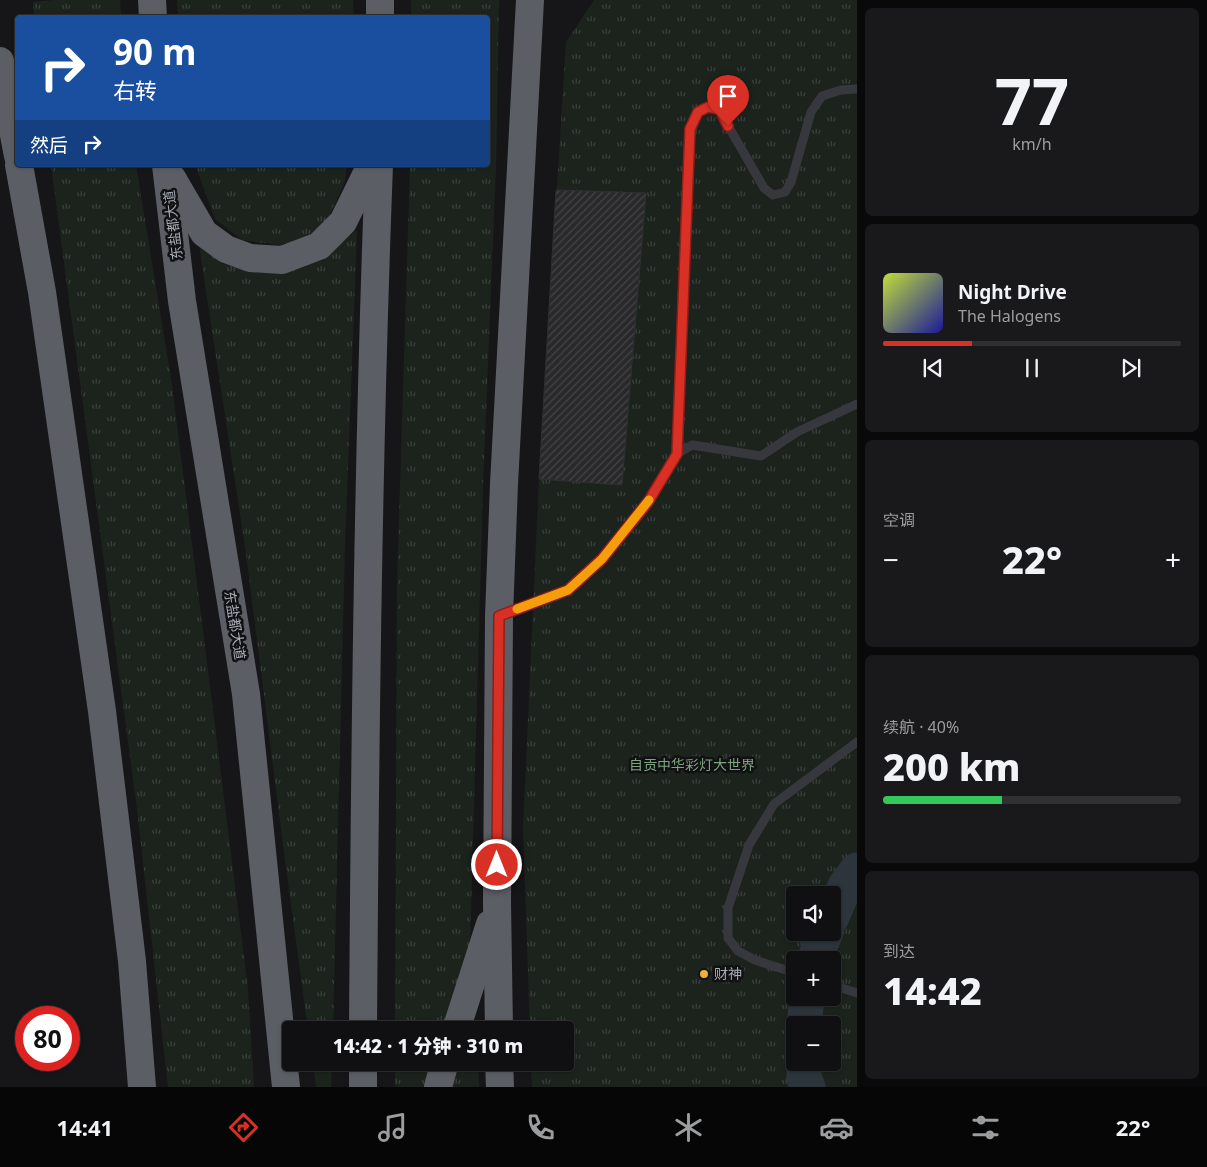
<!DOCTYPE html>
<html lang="zh">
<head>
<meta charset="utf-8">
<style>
	body { margin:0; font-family:"Noto Sans","Noto Sans SC",sans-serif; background:#19191b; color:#f1f3f6; height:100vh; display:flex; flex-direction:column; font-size:19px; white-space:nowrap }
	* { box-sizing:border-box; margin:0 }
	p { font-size:16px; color:#9c9d9f }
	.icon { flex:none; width:28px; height:28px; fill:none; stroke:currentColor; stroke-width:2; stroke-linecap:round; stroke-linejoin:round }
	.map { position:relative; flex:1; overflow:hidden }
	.drawer { display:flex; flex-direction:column; gap:8px; padding:8px; background:#09090a; width:350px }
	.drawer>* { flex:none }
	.hud { position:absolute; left:15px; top:15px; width:475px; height:152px; border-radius:5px; box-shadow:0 1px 4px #0004,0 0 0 1px #303032; background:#1a4fa0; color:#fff; overflow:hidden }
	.tools { position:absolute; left:786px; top:886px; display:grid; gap:10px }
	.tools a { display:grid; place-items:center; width:55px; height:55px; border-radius:5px; background:#101012; box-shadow:0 1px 4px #0004,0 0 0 1px #303032; font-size:25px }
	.speed { position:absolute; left:15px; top:1006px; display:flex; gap:10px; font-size:25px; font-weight:700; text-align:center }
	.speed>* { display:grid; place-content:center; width:65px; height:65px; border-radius:50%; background:#101012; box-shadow:0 1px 4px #0004,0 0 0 1px #303032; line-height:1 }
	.speed .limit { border:8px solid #d22; background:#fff; color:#111 }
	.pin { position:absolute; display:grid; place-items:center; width:42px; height:42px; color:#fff; margin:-51px -21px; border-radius:50% 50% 50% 0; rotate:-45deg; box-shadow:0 0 5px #0007 }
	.pin .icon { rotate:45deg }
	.me { position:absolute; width:55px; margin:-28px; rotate:0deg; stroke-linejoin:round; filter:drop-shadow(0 0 4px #0008) }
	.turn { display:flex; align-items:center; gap:18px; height:105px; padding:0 15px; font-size:22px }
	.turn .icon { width:65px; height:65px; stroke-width:2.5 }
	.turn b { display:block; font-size:35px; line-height:42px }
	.then { display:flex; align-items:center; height:48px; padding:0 15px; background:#0003; gap:10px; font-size:19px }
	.big { font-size:38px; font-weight:800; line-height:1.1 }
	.drawer .widget { flex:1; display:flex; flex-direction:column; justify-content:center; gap:8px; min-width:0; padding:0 18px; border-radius:8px; background:#19191b }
	.drawer .dial { align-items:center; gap:0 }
	.dial b { font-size:65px; line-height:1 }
	.song { display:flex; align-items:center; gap:15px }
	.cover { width:60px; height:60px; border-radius:8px; background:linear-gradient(135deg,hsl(70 70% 55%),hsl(240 70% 35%)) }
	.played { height:5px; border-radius:2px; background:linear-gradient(90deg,#d93025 30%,#303032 30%) }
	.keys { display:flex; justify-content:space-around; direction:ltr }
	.heat { display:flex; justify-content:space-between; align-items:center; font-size:28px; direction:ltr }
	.charge { height:8px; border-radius:4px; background:linear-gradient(90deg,#34c759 40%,#303032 0) }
	.trip { position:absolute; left:282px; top:1021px; width:292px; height:50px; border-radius:5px; background:#101012; box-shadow:0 1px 4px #0004,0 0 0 1px #303032; font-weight:800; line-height:50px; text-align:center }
	.tab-bar { display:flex; height:80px; justify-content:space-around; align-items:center; background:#060607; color:#9c9d9f }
	.tab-bar .icon { width:35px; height:35px }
	.tab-bar .selected { color:#d93025 }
	.tab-bar b { font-size:22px; color:#f1f3f6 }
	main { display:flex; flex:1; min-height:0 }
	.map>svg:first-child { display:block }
	.grass { fill:url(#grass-tufts); fill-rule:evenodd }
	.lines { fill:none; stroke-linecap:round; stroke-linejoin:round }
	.river { stroke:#2c353c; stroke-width:35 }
	.building { fill:url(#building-hatch); stroke:#303034 }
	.service { stroke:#37383d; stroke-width:9 }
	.trunk { stroke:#5b5e65; stroke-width:28 }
	.route-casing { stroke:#8d1f18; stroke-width:12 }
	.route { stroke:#d93025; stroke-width:9 }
	.slow { stroke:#f59e0b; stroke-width:9 }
	.poi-dot { fill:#f2b134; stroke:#111113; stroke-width:2 }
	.labels { text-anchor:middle; stroke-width:5; stroke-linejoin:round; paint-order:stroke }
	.street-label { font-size:14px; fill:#a8adb8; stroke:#111113 }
	.park-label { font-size:14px; fill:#7fa381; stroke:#111113 }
	.poi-label { font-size:14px; fill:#a8adb8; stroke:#111113; text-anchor:start }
</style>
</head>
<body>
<main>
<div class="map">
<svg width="857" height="1087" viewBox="0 0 857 1087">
	<defs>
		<pattern id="grass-tufts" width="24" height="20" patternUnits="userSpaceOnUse" patternTransform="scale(1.25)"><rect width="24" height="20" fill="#1c231d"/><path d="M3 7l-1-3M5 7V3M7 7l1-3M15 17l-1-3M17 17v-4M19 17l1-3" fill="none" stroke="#3a403c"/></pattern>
		<pattern id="building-hatch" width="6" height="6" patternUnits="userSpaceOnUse" patternTransform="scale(1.25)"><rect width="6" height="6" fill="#29292c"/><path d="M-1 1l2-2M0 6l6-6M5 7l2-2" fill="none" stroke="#454548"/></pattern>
	</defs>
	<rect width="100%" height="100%" fill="#161618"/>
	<g class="grass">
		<path d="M55 0H120L121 17H34L33 2Z"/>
		<path d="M177 0H353L354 17H178Z"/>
		<path d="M411 0H499L496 166 483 487 470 947 444 1030H395L397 583 410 165H488V18L411 17Z"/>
		<path d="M594 0H857V1087H532L531 1063 566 1062V1030H530L523 829 539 479 566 42ZM795 895H832V932H795ZM795 960H832V998H795ZM795 1025H832V1062H795Z"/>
		<path d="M51 165H136L172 385 248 989 254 1087H168L137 809Z"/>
		<path d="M197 165H347L345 181 329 217 307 238 278 245 242 240 215 219 198 173Z"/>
		<path d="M357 230 345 545 333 1030H308L283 845 246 553 199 245 282 274 323 260Z"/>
		<path d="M313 1063H332L331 1087H316Z"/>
		<path d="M395 1063H433L425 1087H395Z"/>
		<path d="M460 1063H478L479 1087H452Z"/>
	</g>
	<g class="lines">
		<g class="river">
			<path d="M832 917 845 886 857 870"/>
			<path d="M814 960 826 932"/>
			<path d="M804 1025 807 998"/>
			<path d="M804 1062V1078L808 1087"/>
		</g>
	</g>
	<path class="building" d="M556 190 646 193 622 485 539 479Z"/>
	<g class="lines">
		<g class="service">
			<path d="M677 454 689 129 698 112 708 107 719 110 764 188 773 195 785 192 791 182 811 112 822 96 841 90 857 89"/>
			<path d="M502 615 568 590 602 559 648 502 677 454 692 445 761 456 797 432 857 404"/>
			<path d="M795 973 755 960 738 951 728 938V908L749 845 774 804 857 742"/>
			<path d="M832 985 857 993"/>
		</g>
		<g class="trunk">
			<path d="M152 0 153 18"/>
			<path d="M380 0V18"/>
			<path d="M0 61 18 156"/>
			<path d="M19 165 42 292 102 711 132 961 142 1087"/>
			<path d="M166 165 182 301 246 694 286 1087"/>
			<path d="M172 178 204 233 226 249 250 258 282 260 319 246 343 222 371 165"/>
			<path d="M363 1030C365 742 368 453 379 165"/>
			<path d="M456 1030 490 924"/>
			<path d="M499 1030 497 903 499 616 504 484 530 0"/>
			<path d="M499 1062 500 1087"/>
			<path d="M363 1087V1062"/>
			<path d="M438 1087 445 1062"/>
		</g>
	</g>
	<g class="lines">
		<g class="route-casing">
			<path id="route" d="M497 865 499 616 568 590 602 559 648 502 677 454 690 129 698 112 708 107 720 110 728 126"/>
		</g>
		<use href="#route" class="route"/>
		<path class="slow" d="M517 609 568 590 602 559 649 500"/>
	</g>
	<circle class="poi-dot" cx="704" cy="974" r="5"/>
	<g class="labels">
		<g class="street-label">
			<text transform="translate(173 225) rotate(-97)" y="5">东盐都大道</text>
			<text transform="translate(235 625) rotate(81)" y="5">东盐都大道</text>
		</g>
		<g class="park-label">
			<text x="692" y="770">自贡中华彩灯大世界</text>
		</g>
		<g class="poi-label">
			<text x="714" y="979">财神</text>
		</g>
	</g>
</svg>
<div class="tools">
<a><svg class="icon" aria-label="sound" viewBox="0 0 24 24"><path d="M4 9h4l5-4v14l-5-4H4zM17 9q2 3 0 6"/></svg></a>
<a>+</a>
<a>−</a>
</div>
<div class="speed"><div class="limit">80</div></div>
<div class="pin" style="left:728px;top:126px;background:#d93025"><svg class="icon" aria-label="arrive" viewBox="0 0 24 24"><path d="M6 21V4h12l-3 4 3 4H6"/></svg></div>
<svg class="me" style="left:497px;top:865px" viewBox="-20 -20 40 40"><circle r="17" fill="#d93025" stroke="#fff" stroke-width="3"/><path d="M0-11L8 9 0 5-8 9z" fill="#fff"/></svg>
<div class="trip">14:42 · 1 分钟 · 310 m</div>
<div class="hud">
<div class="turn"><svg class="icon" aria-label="right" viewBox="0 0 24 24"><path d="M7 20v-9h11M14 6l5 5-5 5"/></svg><div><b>90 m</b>右转</div></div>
<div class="then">然后<svg class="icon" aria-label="right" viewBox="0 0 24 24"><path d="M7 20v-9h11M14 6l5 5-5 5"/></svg></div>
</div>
</div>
<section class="drawer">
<div class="widget dial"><b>77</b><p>km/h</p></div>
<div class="widget">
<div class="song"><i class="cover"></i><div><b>Night Drive</b><p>The Halogens</p></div></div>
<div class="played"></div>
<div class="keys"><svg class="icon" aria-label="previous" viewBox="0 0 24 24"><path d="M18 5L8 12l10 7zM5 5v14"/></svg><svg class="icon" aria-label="pause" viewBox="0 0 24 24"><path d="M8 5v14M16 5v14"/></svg><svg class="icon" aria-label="next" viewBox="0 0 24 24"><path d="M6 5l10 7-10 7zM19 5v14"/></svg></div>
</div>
<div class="widget"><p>空调</p>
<div class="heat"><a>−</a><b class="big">22°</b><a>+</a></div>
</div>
<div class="widget"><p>续航 · 40%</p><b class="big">200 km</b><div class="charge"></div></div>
<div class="widget"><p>到达</p><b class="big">14:42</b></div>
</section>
</main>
<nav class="tab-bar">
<b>14:41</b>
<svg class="icon selected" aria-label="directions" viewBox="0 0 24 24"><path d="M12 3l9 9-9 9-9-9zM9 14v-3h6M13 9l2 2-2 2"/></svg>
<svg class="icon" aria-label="music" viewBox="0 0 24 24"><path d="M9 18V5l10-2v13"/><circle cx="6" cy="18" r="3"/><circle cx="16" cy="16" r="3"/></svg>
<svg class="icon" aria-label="phone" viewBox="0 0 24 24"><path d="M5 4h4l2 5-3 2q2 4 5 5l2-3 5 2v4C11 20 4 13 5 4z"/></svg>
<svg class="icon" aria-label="climate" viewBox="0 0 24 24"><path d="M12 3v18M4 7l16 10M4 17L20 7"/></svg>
<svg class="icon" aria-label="car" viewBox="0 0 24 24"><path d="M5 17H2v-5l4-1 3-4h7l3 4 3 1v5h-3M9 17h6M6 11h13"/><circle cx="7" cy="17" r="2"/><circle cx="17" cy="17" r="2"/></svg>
<svg class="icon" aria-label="filters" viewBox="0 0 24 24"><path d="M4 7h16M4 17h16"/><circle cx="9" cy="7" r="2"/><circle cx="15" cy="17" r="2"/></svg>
<b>22°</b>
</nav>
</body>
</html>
